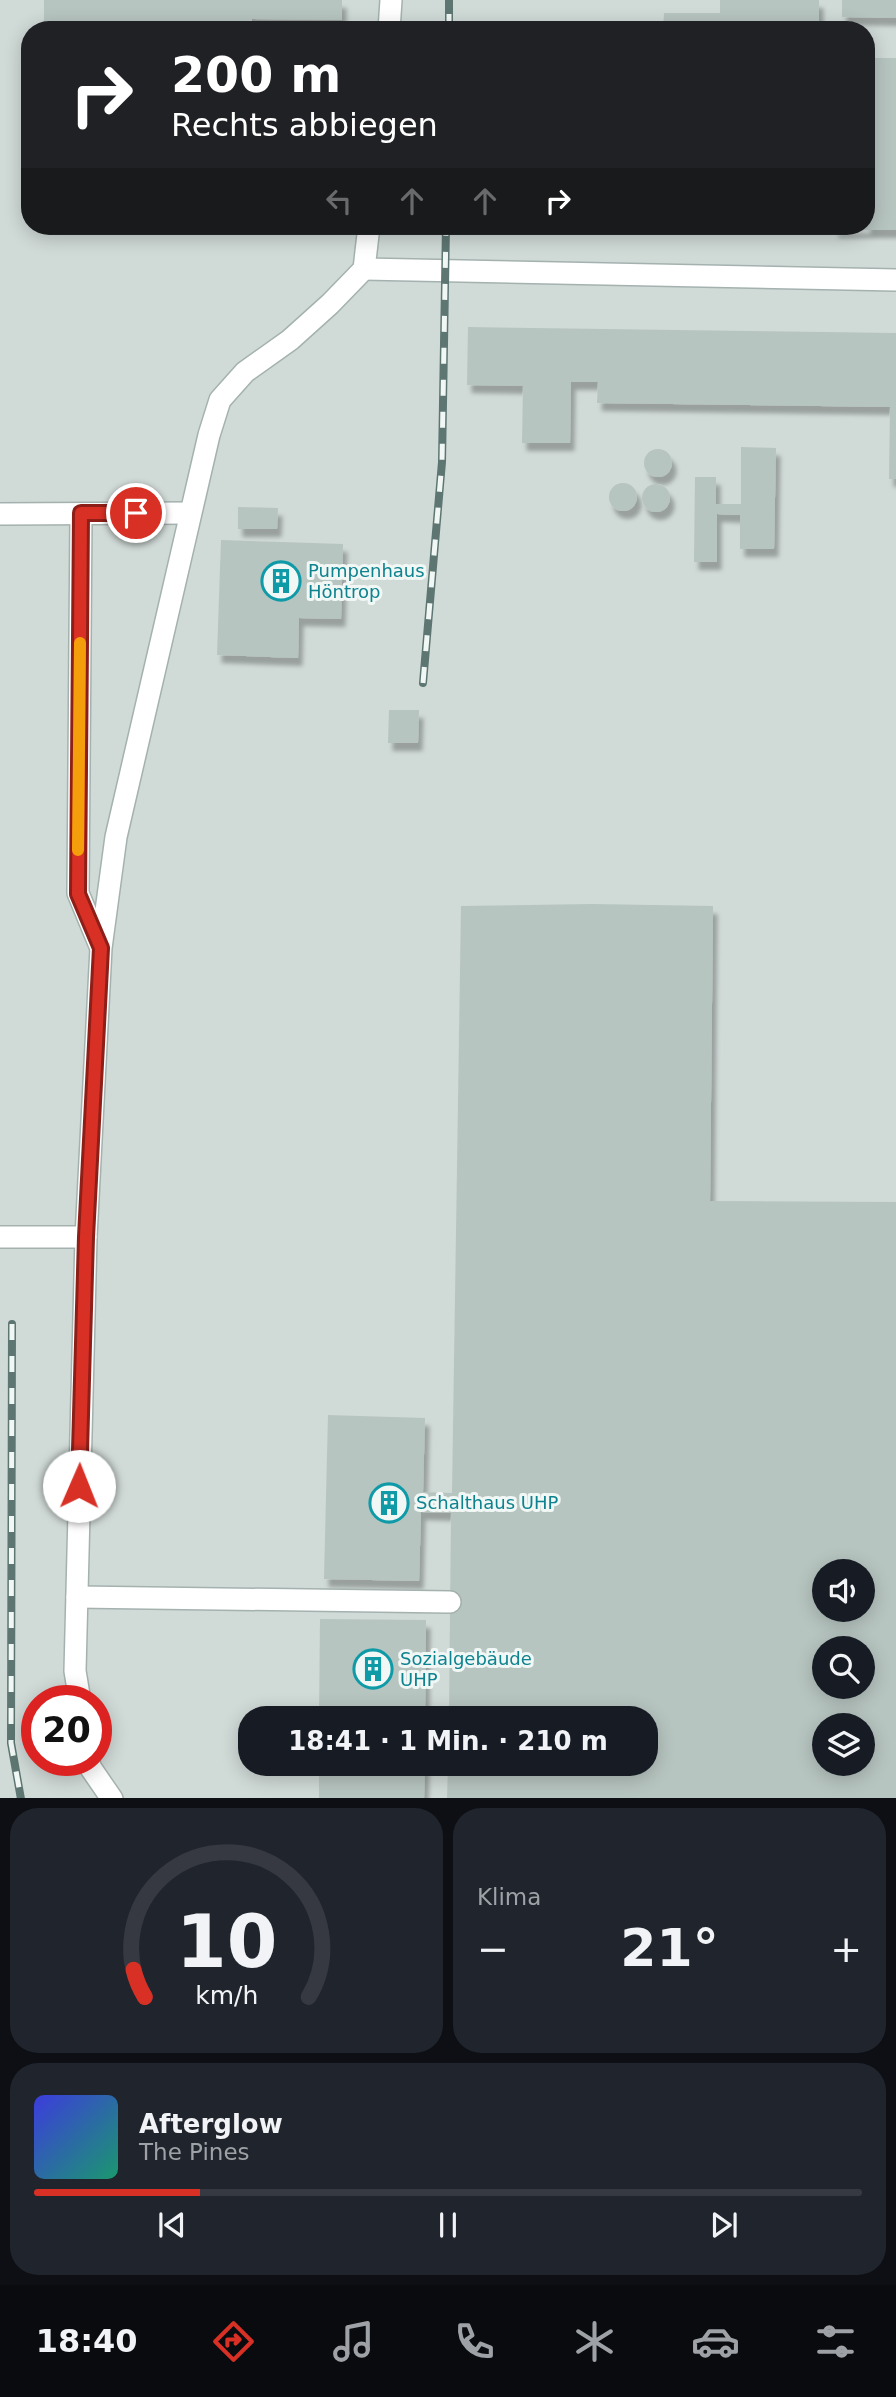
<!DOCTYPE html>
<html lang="de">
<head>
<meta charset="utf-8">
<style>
	body { margin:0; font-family:"DejaVu Sans",sans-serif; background:#20242c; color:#f1f3f6; height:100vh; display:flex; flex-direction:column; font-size:26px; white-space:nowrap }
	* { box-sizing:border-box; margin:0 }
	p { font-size:23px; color:#9ea1a6 }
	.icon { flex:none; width:38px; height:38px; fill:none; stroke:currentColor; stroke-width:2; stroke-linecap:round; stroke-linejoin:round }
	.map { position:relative; height:1798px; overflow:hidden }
	.drawer { display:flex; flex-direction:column; gap:10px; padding:10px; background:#0d0f14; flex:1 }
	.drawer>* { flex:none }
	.top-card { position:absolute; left:21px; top:21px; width:854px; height:214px; border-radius:28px; box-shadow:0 4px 18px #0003; background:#202124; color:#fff; overflow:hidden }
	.controls { position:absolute; left:812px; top:1559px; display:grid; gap:14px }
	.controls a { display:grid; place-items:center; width:63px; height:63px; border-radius:50%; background:#171b24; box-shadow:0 4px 18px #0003; font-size:35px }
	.speed { position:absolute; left:21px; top:1685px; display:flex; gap:14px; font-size:35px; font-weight:700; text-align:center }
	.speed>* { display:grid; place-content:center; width:91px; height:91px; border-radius:50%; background:#171b24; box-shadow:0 4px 18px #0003; line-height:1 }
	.speed .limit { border:10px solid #d22; background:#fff; color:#111 }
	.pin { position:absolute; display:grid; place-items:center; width:60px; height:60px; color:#fff; margin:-30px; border:4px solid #fff; border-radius:50%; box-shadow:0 2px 7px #0007 }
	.me { position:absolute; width:77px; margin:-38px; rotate:1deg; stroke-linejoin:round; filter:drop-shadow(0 0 5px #0008) }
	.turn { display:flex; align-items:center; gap:24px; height:147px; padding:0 35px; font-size:32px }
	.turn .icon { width:91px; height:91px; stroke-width:2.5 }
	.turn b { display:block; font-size:49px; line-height:60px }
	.lanes { display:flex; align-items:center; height:66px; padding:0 35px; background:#0003; justify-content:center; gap:35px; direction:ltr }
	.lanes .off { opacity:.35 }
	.big { font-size:52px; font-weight:600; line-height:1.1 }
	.drawer .card { flex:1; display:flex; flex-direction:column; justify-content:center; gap:10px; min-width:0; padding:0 24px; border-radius:28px; background:#20242c }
	.drawer .dial { align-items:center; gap:0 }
	.dial svg { height:182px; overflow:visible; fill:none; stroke:#363941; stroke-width:7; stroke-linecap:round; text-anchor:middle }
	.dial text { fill:#f1f3f6; stroke:none }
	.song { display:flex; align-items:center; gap:21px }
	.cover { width:84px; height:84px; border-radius:10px; background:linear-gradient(135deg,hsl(240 70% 55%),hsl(160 70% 35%)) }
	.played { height:7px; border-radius:4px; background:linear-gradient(90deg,#d93025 20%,#363941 20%) }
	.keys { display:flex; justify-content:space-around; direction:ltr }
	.heat { display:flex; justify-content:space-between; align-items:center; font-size:38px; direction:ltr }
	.drawer .tiles { flex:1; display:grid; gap:10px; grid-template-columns:1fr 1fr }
	.card:last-child { grid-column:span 2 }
	.trip { position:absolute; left:238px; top:1706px; width:420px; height:70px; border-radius:28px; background:#171b24; box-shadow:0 4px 18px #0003; font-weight:600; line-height:70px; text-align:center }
	.tab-bar { display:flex; height:112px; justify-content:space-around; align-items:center; background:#090b0e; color:#9ea1a6 }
	.tab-bar .icon { width:49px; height:49px }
	.tab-bar .selected { color:#d93025 }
	.tab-bar b { font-size:32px; color:#f1f3f6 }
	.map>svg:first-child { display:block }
	.built { fill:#d0dad7; fill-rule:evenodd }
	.building { fill:#b7c5c1; fill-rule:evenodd; filter:url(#shadow) }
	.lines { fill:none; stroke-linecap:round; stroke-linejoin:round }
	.minor-casing { stroke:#a4b2af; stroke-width:24 }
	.minor { stroke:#fff; stroke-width:21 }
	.rail-casing { stroke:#5d7672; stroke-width:8 }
	.rail { stroke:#f1f7f5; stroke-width:5; stroke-dasharray:16; stroke-linecap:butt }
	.route-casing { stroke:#8d1f18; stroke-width:18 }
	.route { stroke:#d93025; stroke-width:12 }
	.slow { stroke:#f59e0b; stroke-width:12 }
	.labels { text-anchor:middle; stroke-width:6; stroke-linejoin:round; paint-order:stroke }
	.culture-label { font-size:18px; fill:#0d838f; stroke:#f1f7f5; text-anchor:start }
</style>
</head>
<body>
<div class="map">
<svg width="896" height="1799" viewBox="0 0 896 1799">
	<defs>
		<filter id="shadow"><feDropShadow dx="4.5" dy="8" stdDeviation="2" flood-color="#0004"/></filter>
	</defs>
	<rect width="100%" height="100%" fill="#e1ebe8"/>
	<path class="built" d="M0 0H896V1798L0 1799ZM30 30H866V226H30ZM824 1572H863V1610H824ZM824 1648H863V1687H824ZM37 1701H96V1760H37ZM250 1718H646V1764H250ZM824 1726H863V1764H824Z"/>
	<g class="building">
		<path d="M44 0H342V20L252 19V30H44Z"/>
		<path d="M720 0H819V30H663L664 13H720Z"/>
		<path d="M842 0H896V18L842 17Z"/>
		<path d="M866 58H896V230H834V226H866Z"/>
		<path d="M468 327 896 333V479H889L890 407 597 403 598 382H571L570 443H522L523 386 467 385Z"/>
		<path d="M741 447 776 448 774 549H740V515L717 514V562H694L695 477H716V504H741Z"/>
		<circle cx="658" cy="463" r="14"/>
		<circle cx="623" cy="497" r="14"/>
		<circle cx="656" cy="498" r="14"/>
		<path d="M238 507 278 508 277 529H238Z"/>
		<path d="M221 540 343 544 341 619 299 618 298 658 217 655Z"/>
		<path d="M389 710H419L418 743H388Z"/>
		<path d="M592 904 713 906 710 1201 896 1202V1799H447L448 1764H646V1718H449L451 1513 421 1512 419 1581 324 1579 328 1415 425 1418 423 1492 452 1493 461 906ZM824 1572H863V1610H824ZM824 1648H863V1687H824ZM824 1726H863V1764H824Z"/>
		<path d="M320 1619 426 1620 425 1718H319Z"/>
		<path d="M319 1764H425L424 1799H319Z"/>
	</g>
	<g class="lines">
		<g class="minor-casing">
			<g id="minor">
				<path d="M389 30 391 0"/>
				<path d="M364 269 896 280"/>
				<path d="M0 514 190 513"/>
				<path d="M81 514 78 893 100 946"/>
				<path d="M0 1237H86L101 948 116 837 209 435 220 400 245 372 290 340 330 304 364 269 369 226"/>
				<path d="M77 1597 450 1602"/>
				<path d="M80 1701 75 1671 86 1237"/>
				<path d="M89 1760 90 1767 112 1799"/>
			</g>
		</g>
		<use href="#minor" class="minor"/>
		<g class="rail-casing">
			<g id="rail">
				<path d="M449 30V0"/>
				<path d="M423 683 442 462 446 226"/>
				<path d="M12 1324 11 1743 21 1799"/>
			</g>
		</g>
		<use href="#rail" class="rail"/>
	</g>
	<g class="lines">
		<g class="route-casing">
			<path id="route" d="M79 1486 86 1237 101 948 78 894 81 513H136"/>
		</g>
		<use href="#route" class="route"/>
		<path class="slow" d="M78 850 80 643"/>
	</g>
	<defs>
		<g id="building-ring" transform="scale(2.0125)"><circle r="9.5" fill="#f1f7f5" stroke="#0f9aa8" stroke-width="1.5"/><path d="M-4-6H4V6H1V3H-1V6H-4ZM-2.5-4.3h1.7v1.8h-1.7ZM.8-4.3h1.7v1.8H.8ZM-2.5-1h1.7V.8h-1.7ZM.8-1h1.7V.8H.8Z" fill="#0f9aa8"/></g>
	</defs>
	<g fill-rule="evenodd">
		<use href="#building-ring" x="281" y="581"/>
		<use href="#building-ring" x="389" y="1503"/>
		<use href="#building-ring" x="373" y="1669"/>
	</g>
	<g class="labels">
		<g class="culture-label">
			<text x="308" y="577">Pumpenhaus<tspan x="308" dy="21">Höntrop</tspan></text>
			<text x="416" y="1509">Schalthaus UHP</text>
			<text x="400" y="1665">Sozialgebäude<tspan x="400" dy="21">UHP</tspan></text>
		</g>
	</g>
</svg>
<div class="controls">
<a><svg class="icon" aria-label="sound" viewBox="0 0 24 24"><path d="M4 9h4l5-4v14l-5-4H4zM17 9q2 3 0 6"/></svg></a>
<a><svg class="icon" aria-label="search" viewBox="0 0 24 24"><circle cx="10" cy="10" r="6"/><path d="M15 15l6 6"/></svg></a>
<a><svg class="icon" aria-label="layers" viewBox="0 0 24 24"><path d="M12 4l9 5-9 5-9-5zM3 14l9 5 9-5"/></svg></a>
</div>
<div class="speed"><div class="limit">20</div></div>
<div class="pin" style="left:136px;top:513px;background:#d93025"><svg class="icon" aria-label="arrive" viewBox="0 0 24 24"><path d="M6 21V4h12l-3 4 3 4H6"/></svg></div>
<svg class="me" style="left:79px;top:1486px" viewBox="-20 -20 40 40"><circle r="19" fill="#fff"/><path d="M0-13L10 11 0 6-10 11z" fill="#d93025"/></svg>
<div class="trip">18:41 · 1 Min. · 210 m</div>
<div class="top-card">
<div class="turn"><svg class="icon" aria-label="right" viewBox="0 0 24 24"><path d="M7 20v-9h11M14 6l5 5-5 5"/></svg><div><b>200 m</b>Rechts abbiegen</div></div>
<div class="lanes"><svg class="icon off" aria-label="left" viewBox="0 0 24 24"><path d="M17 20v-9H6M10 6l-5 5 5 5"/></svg><svg class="icon off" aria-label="ahead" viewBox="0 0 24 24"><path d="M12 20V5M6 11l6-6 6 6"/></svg><svg class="icon off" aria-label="ahead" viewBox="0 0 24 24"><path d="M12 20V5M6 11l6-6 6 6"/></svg><svg class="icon" aria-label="right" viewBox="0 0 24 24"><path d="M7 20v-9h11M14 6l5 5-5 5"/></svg></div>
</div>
</div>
<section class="drawer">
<div class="tiles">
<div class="card dial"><svg viewBox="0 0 100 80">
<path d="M14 69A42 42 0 1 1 86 69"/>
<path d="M14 69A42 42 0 0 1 9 57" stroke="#d93025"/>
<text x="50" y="56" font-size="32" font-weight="700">10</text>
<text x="50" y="72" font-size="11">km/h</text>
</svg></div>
<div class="card"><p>Klima</p>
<div class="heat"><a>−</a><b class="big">21°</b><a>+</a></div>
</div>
<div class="card">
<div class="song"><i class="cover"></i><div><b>Afterglow</b><p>The Pines</p></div></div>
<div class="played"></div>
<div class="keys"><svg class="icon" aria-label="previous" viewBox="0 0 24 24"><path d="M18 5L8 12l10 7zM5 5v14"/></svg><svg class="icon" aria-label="pause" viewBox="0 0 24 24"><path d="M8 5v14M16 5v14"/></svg><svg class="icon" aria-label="next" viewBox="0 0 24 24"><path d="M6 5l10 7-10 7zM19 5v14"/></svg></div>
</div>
</div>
</section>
<nav class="tab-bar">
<b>18:40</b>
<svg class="icon selected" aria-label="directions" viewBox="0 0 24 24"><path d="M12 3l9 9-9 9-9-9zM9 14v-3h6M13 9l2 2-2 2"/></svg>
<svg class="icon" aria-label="music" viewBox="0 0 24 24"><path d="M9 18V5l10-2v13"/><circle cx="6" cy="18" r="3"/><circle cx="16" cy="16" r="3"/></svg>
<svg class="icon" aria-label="phone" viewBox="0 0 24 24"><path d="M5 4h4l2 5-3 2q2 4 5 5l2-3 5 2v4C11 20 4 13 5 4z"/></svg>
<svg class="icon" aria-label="climate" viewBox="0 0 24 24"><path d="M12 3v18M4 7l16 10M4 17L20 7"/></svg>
<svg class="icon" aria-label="car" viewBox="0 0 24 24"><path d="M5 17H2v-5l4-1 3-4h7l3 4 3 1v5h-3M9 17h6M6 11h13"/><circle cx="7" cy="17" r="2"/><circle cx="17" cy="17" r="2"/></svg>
<svg class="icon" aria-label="filters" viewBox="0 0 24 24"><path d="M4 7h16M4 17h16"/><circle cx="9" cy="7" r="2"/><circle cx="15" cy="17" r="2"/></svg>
</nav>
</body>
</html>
